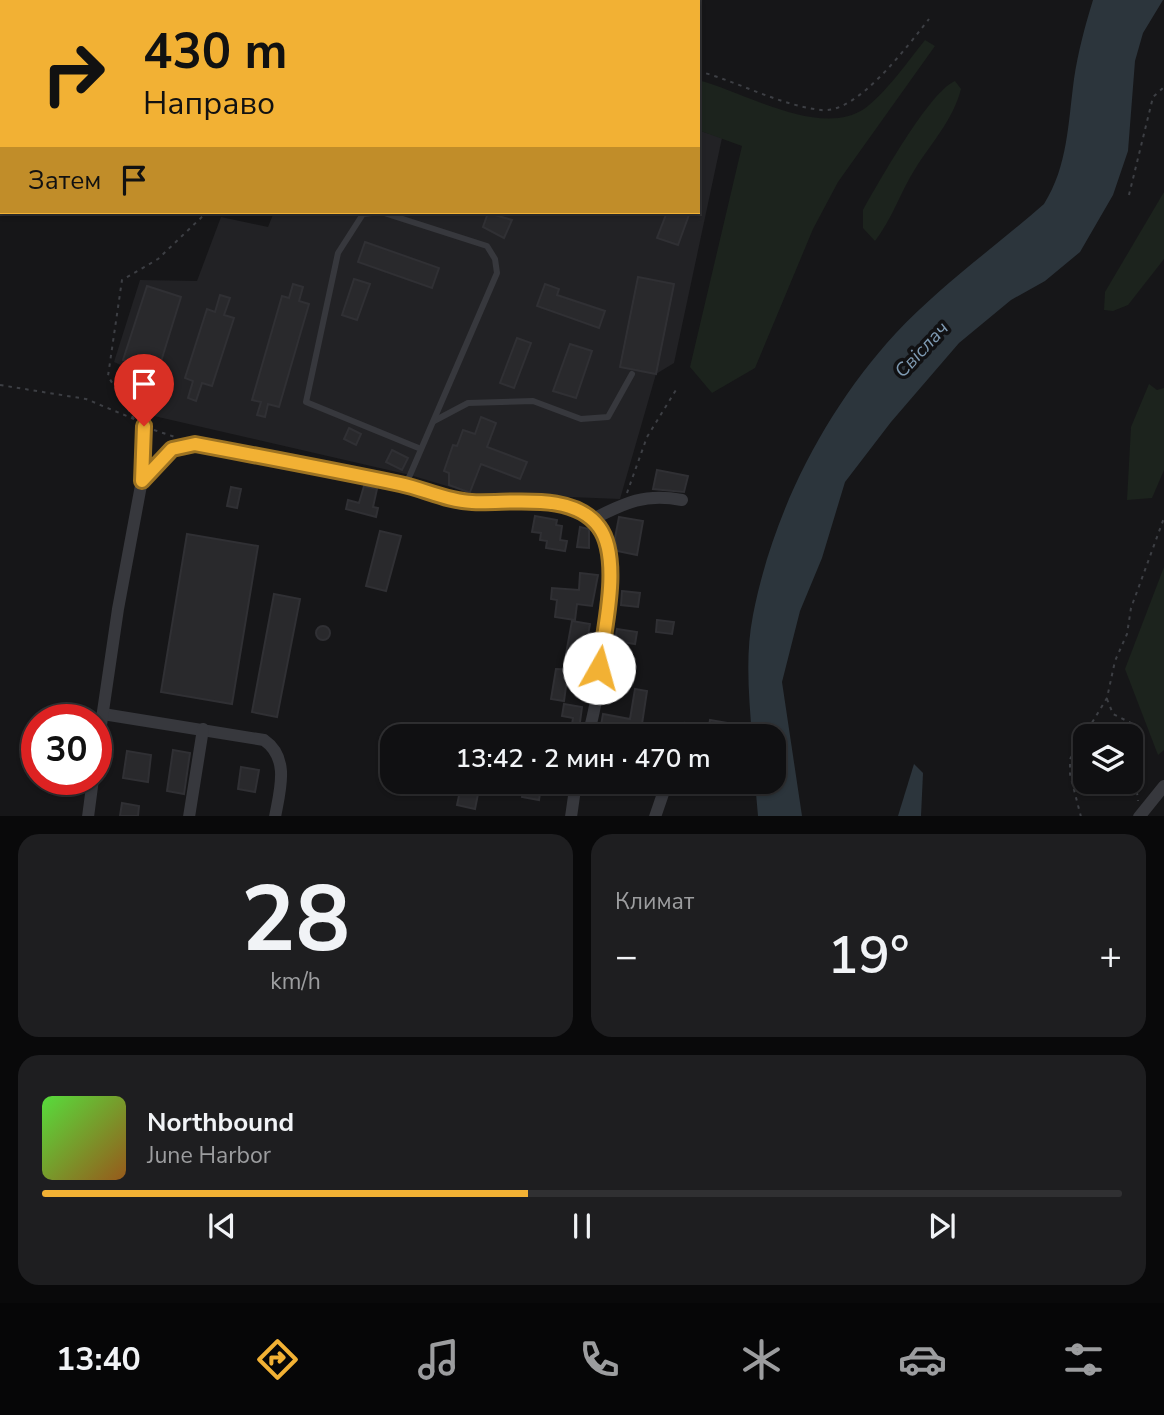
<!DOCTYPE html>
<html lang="ru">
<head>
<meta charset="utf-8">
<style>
	body { margin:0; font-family:"Nunito Sans",sans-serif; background:#1e1e20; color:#f1f3f6; height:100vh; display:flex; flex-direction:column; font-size:26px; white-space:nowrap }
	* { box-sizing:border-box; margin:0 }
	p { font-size:23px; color:#9c9d9f }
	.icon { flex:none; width:38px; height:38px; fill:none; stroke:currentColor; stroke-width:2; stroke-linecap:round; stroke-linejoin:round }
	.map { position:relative; height:816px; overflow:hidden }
	.drawer { display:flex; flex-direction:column; gap:18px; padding:18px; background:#09090a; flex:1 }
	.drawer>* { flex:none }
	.guide { position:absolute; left:0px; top:0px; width:700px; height:214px; box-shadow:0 2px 5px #0004,0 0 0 2px #303032; background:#f2b134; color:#111; overflow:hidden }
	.buttons { position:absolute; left:1073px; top:724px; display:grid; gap:14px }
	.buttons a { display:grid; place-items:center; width:70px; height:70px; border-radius:14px; background:#101012; box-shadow:0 2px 5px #0004,0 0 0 2px #303032; font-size:35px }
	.speed { position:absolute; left:21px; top:704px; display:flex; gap:14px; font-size:35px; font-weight:700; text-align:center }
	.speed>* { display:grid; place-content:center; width:91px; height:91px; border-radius:50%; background:#101012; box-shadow:0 2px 5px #0004,0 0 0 2px #303032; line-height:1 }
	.speed .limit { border:10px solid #d22; background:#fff; color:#111 }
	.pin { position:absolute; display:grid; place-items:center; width:60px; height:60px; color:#fff; margin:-72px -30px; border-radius:50% 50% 50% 0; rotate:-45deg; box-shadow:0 0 7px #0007 }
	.pin .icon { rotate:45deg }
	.me { position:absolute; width:77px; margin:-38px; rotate:7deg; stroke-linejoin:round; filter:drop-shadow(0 0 5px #0008) }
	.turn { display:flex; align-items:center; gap:24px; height:147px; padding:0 28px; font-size:32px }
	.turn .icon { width:91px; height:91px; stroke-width:2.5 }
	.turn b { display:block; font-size:49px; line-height:60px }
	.then { display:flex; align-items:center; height:66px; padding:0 28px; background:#0003; gap:14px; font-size:26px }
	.big { font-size:52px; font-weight:600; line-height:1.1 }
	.drawer .widget { flex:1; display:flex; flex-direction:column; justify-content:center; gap:10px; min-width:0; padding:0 24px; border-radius:21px; background:#1e1e20 }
	.drawer .dial { align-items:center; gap:0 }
	.dial b { font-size:91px; line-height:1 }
	.song { display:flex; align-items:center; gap:21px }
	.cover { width:84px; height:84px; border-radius:10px; background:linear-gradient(135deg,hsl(110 70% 55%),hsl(30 70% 35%)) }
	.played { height:7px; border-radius:4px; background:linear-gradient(90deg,#f2b134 45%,#303032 45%) }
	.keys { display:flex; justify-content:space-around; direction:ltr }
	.heat { display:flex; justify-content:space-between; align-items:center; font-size:38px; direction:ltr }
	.drawer .tiles { flex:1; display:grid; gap:18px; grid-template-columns:1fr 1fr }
	.widget:last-child { grid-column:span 2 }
	.trip { position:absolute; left:380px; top:724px; width:406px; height:70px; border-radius:21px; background:#101012; box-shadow:0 2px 5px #0004,0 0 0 2px #303032; font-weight:600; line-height:70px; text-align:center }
	.tabs { display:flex; height:112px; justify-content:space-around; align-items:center; background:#060607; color:#9c9d9f }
	.tabs .icon { width:49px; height:49px }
	.tabs .active { color:#f2b134 }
	.tabs b { font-size:32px; color:#f1f3f6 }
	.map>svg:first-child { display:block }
	.built { fill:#222225 }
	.green { fill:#1c231d }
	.water { fill:#2c353c }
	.building { fill:#29292c; stroke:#303034; stroke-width:2 }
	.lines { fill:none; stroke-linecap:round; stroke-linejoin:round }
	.path { stroke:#3d3f44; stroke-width:2; stroke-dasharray:3.5 5; stroke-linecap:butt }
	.lane { stroke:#37383d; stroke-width:6 }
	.street { stroke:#37383d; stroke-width:12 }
	.route-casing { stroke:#9d7322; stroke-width:18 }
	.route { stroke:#f2b134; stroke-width:12 }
	.labels { text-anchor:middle; stroke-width:7; stroke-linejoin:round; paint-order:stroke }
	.water-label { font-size:19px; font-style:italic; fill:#7f9bb3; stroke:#111113 }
</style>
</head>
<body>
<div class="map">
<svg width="1164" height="817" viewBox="0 0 1164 817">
	<rect width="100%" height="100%" fill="#161618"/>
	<path class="built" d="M698 130 722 138 674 363 656 374 620 499 470 493 410 475 154 416 155 380 114 362 140 280 197 281 221 217 268 227 274 212H698Z"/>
	<g class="green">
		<path d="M925 40 935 46 838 182 813 229 755 368 712 393 690 367 742 146 698 130V80C744 92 820 138 864 109 885 94 909 60 925 40Z"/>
		<path d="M955 81 961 89C953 120 932 142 915 169 900 193 892 219 875 241L863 228V210C879 182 929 92 955 81Z"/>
		<path d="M1164 192V259L1128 305 1113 311 1104 310 1105 292Z"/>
		<path d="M1149 384 1157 390 1164 388V470L1152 498 1127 500 1131 427Z"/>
		<path d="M1164 567V750L1158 755 1125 669Z"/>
	</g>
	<g class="water">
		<path d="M1093 0H1163L1143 33 1135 61 1128 151 1113 195 1080 252 1045 281 1011 300 959 343 891 422 845 482 822 558 800 611 782 682 802 816H758L755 782H774V737H752C749 696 745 655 753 615 773 512 825 410 896 333 941 285 995 247 1044 204 1068 166 1068 123 1074 79 1078 52 1085 26 1093 0Z"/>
		<path d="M914 764 923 773 921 816H898Z"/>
	</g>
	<g class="building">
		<path d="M667 212H690L678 245 657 238Z"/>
		<path d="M488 213 512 220 504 238 483 227Z"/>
		<path d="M365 242 439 268 432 288 358 262Z"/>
		<path d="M638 277 674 284 656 374 620 367Z"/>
		<path d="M354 279 370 284 357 320 342 315Z"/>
		<path d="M293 284 303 287 299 301 309 304 279 407 268 404 265 417 257 415 261 402 252 400 282 296 289 298Z"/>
		<path d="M545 284 559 289 557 295 605 311 599 328 537 306Z"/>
		<path d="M147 286 181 297 158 371 123 360Z"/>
		<path d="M220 295 230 298 224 315 234 318 212 386 202 383 196 401 188 398 193 381 185 378 207 309 215 312Z"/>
		<path d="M517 338 531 343 514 388 500 383Z"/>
		<path d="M570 344 592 351 576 398 553 391Z"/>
		<path d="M481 417 496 423 487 447 527 462 520 479 481 464 470 492H468L449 485V473L444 471 453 445 457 446 463 430 475 434Z"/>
		<path d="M349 428 361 434 356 445 344 439Z"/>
		<path d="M392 450 408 458 402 470 386 462Z"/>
		<path d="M657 470 688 476 684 492 653 489Z"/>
		<path d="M364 486 377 489 373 507 378 508 376 517 346 509 348 500 359 503Z"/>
		<path d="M231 487 241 489 237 508 227 506Z"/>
		<path d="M535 516 557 520 556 525 562 526 560 540 567 541 565 551 546 548 547 541 540 540 541 533 532 532Z"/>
		<path d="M619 517 643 521 637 555 617 551 615 538Z"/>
		<path d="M580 527 589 529V548L577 547Z"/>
		<path d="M380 531 401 536 386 591 366 586Z"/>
		<path d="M187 534 258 546 232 704 161 692Z"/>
		<path d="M580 573 598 575 592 606 577 604 575 620 555 617 557 600 551 599 552 588 579 590Z"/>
		<path d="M622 591 640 593 638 607 621 605Z"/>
		<path d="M274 594 300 599 277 717 252 712Z"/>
		<path d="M657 620 674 622 672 634 656 632Z"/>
		<path d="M572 621 590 624 584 657 566 654Z"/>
		<circle cx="323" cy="633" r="7"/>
		<path d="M617 629 637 632 635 644 615 641Z"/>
		<path d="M556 669 577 670 576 680 567 679 564 701 551 699Z"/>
		<path d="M611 674 628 675 626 689 609 686Z"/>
		<path d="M635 689 647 691 640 737H599L603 714 630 719Z"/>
		<path d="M564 704 582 707 578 737H570L573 718 562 716Z"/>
		<path d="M710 720 728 723 727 734 708 731Z"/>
		<path d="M685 723 707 727 705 737H683Z"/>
		<path d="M173 750 190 753 184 794 167 791Z"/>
		<path d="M127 751 151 755 148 782 123 778Z"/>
		<path d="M241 767 259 770 255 792 238 789Z"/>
		<path d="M585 782 605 784 604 792 584 789Z"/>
		<path d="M524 784 541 787 539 800 522 797Z"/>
		<path d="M460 791 478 794 475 809 457 805Z"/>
		<path d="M122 803 139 806 138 816H120Z"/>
	</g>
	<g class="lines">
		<g class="path">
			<path d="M697 2 698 0"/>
			<path d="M698 71C739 82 779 105 821 110 857 115 909 44 929 19"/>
			<path d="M1129 195 1153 97 1164 87"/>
			<path d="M0 385 86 399 134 419"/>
			<path d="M134 419 108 376 122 280 158 259 207 212"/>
			<path d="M154 430 175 437"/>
			<path d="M627 493 647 437 676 390"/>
			<path d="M1107 699 1113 714 1137 726 1142 736 1135 775 1138 801"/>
			<path d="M1081 817 1070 774V759L1107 698 1115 661 1127 634 1131 608 1164 518"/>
		</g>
		<g class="lane">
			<path d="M434 421 468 403 533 401 581 419 608 417 632 374"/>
			<path d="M405 485 410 475 497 273 495 259 487 246 381 212 363 214 338 253 306 402 421 449"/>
		</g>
		<g class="street">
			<path d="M142 480 144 426"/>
			<path d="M593 519C625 503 644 493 682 500"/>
			<path d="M103 714 264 740C290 758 280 790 275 817"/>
			<path d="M96 759 118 609 142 480 172 449 196 444 405 485 454 500 565 506C583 511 599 521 606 538 618 569 599 705 587 737"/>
			<path d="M88 817 93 779"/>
			<path d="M189 817 203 729"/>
			<path d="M571 817 576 782"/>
			<path d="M655 817 667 782"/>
			<path d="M1139 817 1164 786"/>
		</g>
	</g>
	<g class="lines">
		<g class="route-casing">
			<path id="route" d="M144 426 142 481 172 449 195 444C264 457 332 470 400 484 424 489 447 501 472 502 510 504 573 491 599 527 622 558 604 631 599 668"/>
		</g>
		<use href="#route" class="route"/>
	</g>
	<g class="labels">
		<g class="water-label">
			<text transform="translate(921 349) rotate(-47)" y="7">Свіслач</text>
		</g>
	</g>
</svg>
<div class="buttons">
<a><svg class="icon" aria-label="layers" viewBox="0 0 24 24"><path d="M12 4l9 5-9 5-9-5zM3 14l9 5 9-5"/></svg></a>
</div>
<div class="speed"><div class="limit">30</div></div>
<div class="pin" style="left:144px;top:426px;background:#d93025"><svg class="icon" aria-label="arrive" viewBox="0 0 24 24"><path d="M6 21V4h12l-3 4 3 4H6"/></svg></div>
<svg class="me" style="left:599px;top:668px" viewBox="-20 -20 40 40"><circle r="19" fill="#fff"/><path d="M0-13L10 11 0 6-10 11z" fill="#f2b134"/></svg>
<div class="trip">13:42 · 2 мин · 470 m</div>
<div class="guide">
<div class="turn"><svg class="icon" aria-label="right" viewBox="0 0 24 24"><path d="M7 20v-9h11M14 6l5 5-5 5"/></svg><div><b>430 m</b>Направо</div></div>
<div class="then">Затем<svg class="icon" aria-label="arrive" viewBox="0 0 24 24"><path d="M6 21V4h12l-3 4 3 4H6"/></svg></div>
</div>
</div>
<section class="drawer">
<div class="tiles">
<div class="widget dial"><b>28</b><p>km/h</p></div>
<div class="widget"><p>Климат</p>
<div class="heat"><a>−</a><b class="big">19°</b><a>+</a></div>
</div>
<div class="widget">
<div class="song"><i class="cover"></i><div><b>Northbound</b><p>June Harbor</p></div></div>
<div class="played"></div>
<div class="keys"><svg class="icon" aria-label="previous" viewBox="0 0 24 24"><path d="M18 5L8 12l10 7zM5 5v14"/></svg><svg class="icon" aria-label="pause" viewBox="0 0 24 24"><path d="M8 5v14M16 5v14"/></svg><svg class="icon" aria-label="next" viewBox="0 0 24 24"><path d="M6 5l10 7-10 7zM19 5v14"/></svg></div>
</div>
</div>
</section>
<nav class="tabs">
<b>13:40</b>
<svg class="icon active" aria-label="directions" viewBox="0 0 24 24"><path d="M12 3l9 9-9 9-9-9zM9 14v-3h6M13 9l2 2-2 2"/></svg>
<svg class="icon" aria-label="music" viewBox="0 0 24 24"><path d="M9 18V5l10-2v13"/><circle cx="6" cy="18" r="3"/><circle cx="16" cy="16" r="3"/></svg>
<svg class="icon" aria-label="phone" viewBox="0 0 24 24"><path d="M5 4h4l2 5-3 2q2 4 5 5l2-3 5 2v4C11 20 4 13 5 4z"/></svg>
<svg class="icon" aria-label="climate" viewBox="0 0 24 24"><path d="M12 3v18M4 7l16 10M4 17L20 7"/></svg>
<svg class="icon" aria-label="car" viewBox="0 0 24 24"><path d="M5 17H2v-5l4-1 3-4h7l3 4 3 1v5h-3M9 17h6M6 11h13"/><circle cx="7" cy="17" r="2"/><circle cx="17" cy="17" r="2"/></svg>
<svg class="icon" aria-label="filters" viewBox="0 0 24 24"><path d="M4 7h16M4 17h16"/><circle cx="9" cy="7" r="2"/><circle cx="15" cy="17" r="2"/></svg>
</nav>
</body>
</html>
